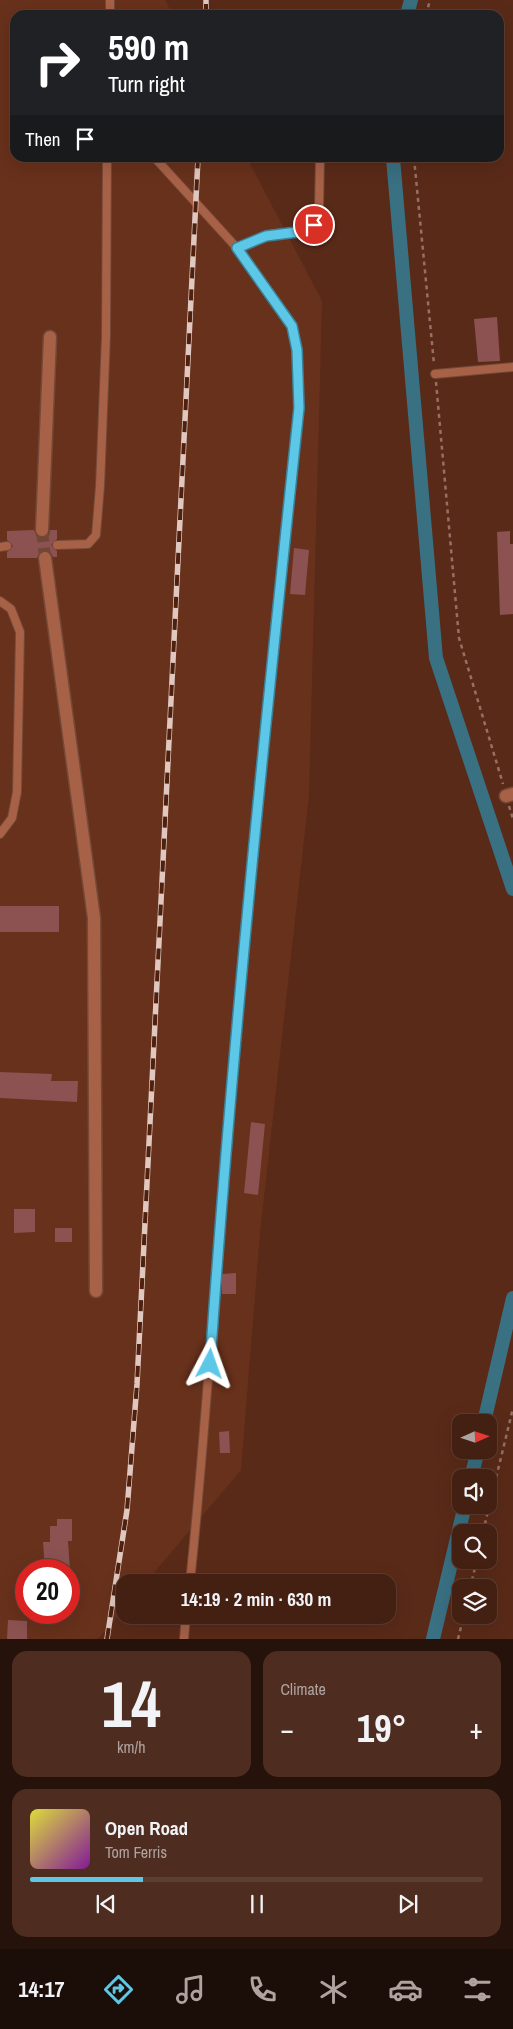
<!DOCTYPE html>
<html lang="en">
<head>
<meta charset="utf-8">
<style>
	body { margin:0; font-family:"Archivo Narrow",sans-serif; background:#4e2d20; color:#f1f3f6; height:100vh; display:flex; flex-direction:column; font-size:19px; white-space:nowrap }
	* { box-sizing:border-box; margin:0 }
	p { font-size:16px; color:#afa39f }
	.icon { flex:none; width:28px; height:28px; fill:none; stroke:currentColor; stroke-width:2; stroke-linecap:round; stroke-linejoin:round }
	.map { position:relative; height:1639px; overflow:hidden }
	.panel { display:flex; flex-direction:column; gap:12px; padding:12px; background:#25120a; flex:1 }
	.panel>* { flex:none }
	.guide { position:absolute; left:10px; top:10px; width:494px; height:152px; border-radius:15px; box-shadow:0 5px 20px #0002,0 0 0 1px #5c3e32; background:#202124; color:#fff; overflow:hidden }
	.needle { width:32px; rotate:87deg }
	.controls { position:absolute; left:452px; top:1414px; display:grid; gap:10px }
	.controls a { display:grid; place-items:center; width:45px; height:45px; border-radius:10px; background:#442012; box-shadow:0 5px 20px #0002,0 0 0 1px #5c3e32; font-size:25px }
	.speed { position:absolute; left:15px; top:1559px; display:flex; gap:10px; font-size:25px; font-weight:700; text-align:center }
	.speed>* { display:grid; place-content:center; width:65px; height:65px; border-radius:50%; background:#442012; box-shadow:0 5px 20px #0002,0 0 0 1px #5c3e32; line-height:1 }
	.speed .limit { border:8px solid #d22; background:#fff; color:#111 }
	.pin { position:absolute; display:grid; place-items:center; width:42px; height:42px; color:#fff; margin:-21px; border:2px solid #fff; border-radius:50%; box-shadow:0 1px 5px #0007 }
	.me { position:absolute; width:55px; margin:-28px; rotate:4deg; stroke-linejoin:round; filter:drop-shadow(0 0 4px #0008) }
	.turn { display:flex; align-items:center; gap:18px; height:105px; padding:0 15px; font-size:22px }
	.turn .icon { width:65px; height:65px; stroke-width:2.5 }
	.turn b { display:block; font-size:35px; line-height:42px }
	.then { display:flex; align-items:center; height:48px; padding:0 15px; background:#0003; gap:10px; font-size:19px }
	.big { font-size:38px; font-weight:800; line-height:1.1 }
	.panel .widget { flex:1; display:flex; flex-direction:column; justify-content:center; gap:8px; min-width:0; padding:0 18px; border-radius:15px; background:#4e2d20 }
	.panel .dial { align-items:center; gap:0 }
	.dial b { font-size:65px; line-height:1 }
	.song { display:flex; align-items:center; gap:15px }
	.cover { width:60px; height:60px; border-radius:8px; background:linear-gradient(135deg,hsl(60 70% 55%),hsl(290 70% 35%)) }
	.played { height:5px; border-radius:2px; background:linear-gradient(90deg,#5dc7e8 25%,#5c3e32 25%) }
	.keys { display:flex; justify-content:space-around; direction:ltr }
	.heat { display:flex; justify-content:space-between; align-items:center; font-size:28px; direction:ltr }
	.panel .tiles { flex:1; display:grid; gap:12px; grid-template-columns:1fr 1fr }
	.widget:last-child { grid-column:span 2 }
	.trip { position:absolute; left:116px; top:1574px; width:280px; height:50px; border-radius:15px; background:#442012; box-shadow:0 5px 20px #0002,0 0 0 1px #5c3e32; font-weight:800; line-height:50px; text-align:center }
	.tabs { display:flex; height:80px; justify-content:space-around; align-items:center; background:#1b0d07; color:#afa39f }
	.tabs .icon { width:35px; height:35px }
	.tabs .active { color:#5dc7e8 }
	.tabs b { font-size:22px; color:#f1f3f6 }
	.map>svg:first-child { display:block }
	.built { fill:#68311b; fill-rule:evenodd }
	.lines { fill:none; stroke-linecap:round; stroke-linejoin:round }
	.canal { stroke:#397082; stroke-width:14 }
	.building { fill:#8b5251 }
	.minor-tunnel { stroke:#724636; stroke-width:12; stroke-dasharray:12 6; stroke-linecap:butt }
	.service-casing { stroke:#744838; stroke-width:10 }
	.minor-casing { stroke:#744838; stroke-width:15 }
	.path { stroke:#967163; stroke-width:2.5; stroke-dasharray:4 4; stroke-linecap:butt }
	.service { stroke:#a76146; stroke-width:8 }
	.minor { stroke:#a76146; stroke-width:12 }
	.rail-casing { stroke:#e0c8c0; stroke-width:5.5 }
	.rail { stroke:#4e200d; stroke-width:4; stroke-dasharray:11; stroke-linecap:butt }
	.route-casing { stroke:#3c8197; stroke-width:12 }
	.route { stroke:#5dc7e8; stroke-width:9 }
</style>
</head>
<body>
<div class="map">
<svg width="513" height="1639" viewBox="0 0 513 1639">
	<rect width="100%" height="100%" fill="#5a2a18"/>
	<path class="built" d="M0 0H165L173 15H15V158H247L322 301 309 795 260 1233 241 1470 146 1582H125V1607L98 1639H0ZM26 1570H69V1612H26Z"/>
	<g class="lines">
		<g class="canal">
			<path d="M407 15 411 0"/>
			<path d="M393 158 436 658 513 889"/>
			<path d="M484 1422 513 1298"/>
			<path d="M471 1478 478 1450"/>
			<path d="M433 1639 465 1505"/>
		</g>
	</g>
	<g class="building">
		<path d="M497 317 500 361 478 362 474 319Z"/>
		<path d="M34 530 37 537 42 538 49 535 50 530H57V539L51 545 57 551V557H53L51 553 44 550 40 552 37 558H7V552L13 546 7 540V531Z"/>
		<path d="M510 531V544H513V614L500 615 497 532Z"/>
		<path d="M294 548 309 550 305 595 290 594Z"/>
		<rect x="0" y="906" width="59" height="26"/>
		<path d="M0 1072 52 1074 51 1081H78L77 1102 0 1098Z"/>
		<path d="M251 1122 265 1124 258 1195 244 1193Z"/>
		<path d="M14 1209H35V1232L14 1233Z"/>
		<rect x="55" y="1228" width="17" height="14"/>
		<path d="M236 1273V1294H222V1274Z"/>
		<path d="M229 1431 230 1453H220L219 1432Z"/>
		<path d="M57 1519H72V1541H68L70 1570H45L43 1542H50V1526H57Z"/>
		<path d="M8 1620 27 1621V1639H7Z"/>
	</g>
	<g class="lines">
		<path class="minor-tunnel" d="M42 530 45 558"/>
		<g class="service-casing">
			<g id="service">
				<path d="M110 15V0"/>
				<path d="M155 158 237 248 292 326 297 350 299 408C272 668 245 927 223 1187 212 1319 204 1451 190 1582"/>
				<path d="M237 248 267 235 305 231 314 225 319 208 320 158"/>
				<path d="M435 374 513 367"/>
				<path d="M57 545 88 544 96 535 100 486 106 336 107 158"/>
				<path d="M0 547 7 546"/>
				<path d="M0 601 11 609 20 632 17 792 12 818 0 834"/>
				<path d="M184 1639 186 1615"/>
			</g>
		</g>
		<g class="minor-casing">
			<g id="minor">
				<path d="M42 530 50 337"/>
				<path d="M45 558 94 918 96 1291"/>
				<path d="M506 796 513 794"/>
			</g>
		</g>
		<g class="path">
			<path d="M426 15 430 0"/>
			<path d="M414 158 434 364"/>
			<path d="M436 382 459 638 503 784"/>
			<path d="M509 806 513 819"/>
			<path d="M483 1532 513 1408"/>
			<path d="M470 1588 477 1560"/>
			<path d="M458 1639 464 1615"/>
		</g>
		<use href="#service" class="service"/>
		<use href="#minor" class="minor"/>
		<g class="rail-casing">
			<g id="rail">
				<path d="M206 15V0"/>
				<path d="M107 1639 127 1510 137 1384 198 158"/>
			</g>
		</g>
		<use href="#rail" class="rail"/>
	</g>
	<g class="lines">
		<g class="route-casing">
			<path id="route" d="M210 1364C232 1045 265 726 299 408L297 350 292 326 237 248 266 236 305 231 314 225"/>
		</g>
		<use href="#route" class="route"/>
	</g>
</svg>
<div class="controls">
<a><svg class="needle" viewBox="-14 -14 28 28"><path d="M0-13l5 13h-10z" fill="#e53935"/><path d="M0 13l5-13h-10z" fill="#afa39f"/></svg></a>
<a><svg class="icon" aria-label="sound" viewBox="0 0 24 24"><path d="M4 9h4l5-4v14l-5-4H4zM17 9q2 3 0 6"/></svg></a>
<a><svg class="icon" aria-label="search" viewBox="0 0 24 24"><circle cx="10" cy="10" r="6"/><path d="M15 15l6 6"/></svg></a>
<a><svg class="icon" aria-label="layers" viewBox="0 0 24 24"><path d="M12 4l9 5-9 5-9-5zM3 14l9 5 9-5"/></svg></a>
</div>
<div class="speed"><div class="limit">20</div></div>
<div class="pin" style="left:314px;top:225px;background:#d93025"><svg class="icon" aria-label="arrive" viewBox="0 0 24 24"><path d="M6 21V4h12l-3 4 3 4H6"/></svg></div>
<svg class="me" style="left:210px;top:1364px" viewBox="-20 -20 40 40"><path d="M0-17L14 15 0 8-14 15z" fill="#5dc7e8" stroke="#fff" stroke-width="4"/></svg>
<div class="trip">14:19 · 2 min · 630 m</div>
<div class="guide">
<div class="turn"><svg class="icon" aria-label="right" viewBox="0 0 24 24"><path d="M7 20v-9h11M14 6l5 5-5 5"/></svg><div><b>590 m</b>Turn right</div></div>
<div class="then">Then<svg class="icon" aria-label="arrive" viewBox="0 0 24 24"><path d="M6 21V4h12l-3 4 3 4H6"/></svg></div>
</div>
</div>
<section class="panel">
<div class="tiles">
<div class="widget dial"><b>14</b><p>km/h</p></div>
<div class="widget"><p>Climate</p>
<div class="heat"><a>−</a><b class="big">19°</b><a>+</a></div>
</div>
<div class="widget">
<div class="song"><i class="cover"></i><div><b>Open Road</b><p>Tom Ferris</p></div></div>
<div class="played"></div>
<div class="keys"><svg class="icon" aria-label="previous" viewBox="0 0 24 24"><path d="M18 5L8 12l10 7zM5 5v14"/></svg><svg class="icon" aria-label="pause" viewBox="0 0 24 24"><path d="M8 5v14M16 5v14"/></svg><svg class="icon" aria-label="next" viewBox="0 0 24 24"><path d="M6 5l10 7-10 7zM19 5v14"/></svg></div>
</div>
</div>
</section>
<nav class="tabs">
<b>14:17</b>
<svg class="icon active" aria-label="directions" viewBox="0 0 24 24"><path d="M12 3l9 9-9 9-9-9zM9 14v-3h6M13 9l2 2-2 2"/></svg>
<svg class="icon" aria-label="music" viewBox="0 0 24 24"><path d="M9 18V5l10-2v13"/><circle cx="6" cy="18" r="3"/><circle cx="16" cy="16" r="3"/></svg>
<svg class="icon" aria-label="phone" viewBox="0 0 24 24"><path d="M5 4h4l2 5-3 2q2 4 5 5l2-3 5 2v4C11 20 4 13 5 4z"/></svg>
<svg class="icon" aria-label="climate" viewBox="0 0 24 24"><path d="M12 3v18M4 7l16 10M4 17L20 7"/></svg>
<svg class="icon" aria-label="car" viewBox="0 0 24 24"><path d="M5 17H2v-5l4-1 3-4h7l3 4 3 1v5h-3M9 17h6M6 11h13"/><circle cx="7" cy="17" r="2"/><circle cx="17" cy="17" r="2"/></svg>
<svg class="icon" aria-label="filters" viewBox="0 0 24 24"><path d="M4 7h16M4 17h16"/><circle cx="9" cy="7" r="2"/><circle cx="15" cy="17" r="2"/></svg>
</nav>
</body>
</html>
